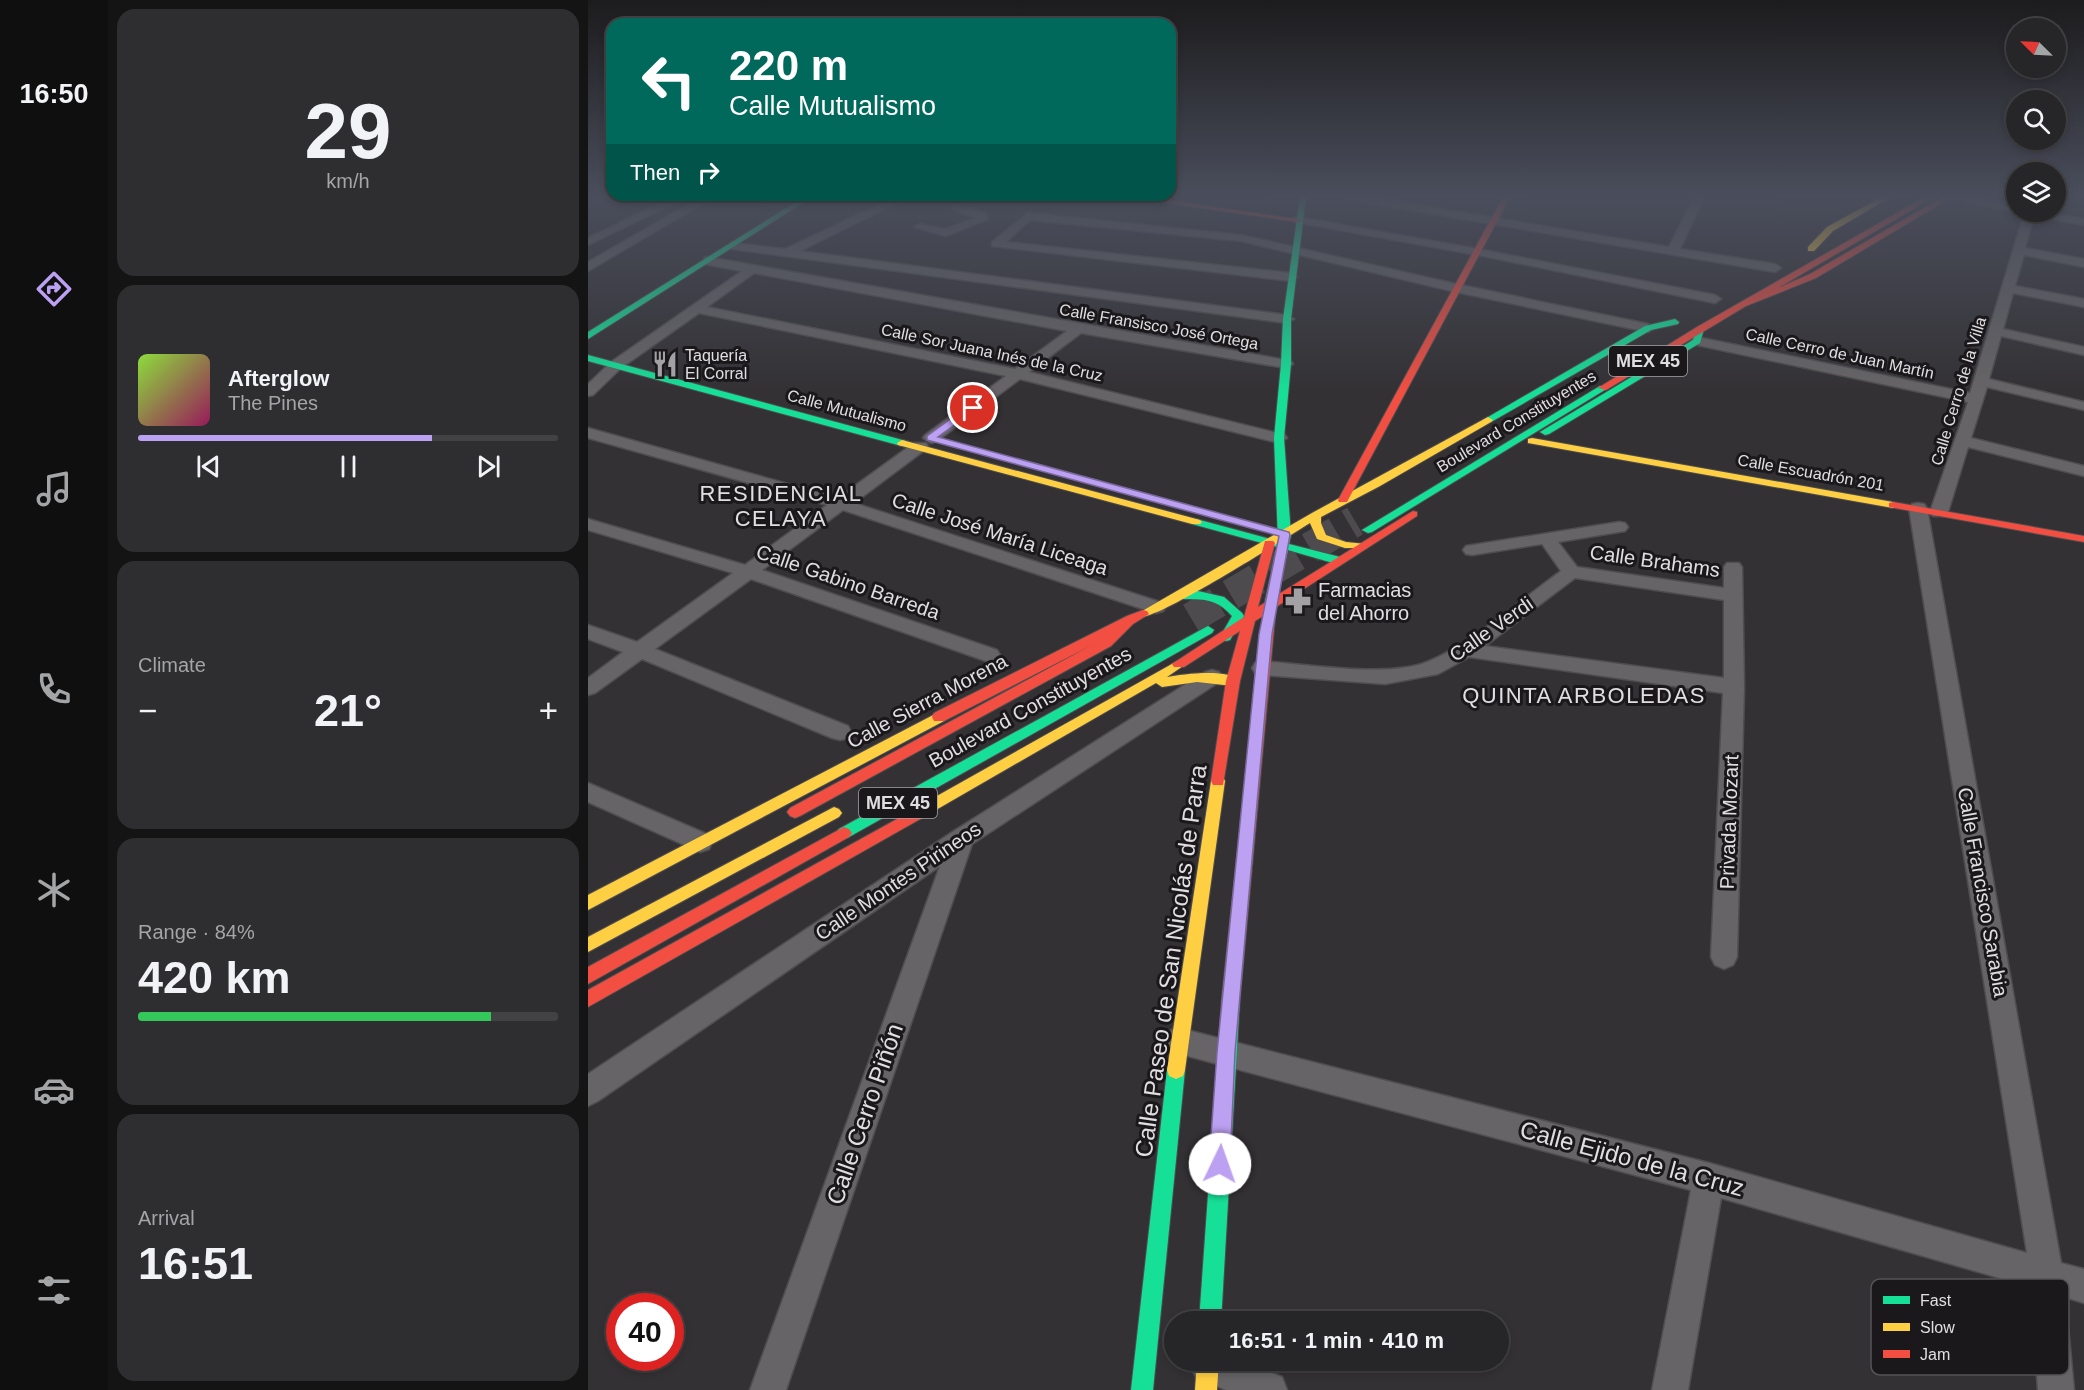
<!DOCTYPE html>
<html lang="en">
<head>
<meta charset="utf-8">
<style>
	body { margin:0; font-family:Helvetica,sans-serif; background:#2e2d2f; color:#f1f3f6; height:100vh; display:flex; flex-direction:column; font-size:22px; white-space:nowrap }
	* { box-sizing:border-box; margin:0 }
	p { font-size:20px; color:#a4a5a7 }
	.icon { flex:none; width:33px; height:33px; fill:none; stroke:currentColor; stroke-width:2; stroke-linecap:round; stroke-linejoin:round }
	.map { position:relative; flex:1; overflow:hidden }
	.panel { display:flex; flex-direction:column; gap:9px; padding:9px; background:#151415; width:480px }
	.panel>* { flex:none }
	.top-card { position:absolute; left:18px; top:18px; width:570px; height:183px; border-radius:18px; box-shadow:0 3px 9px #0003,0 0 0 2px #424244; background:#00695c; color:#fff; overflow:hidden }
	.needle { width:39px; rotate:294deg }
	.fabs { position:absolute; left:1418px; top:18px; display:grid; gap:12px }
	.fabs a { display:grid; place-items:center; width:60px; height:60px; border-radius:50%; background:#262527; box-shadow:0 3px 9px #0003,0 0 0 2px #424244; font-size:30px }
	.speed { position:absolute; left:18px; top:1293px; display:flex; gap:12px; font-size:30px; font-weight:700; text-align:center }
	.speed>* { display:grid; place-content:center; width:78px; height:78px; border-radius:50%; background:#262527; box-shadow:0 3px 9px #0003,0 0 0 2px #424244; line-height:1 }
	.speed .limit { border:9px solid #d22; background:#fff; color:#111 }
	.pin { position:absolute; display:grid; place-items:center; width:51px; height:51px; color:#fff; margin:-26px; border:3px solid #fff; border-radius:50%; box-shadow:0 2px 6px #0007 }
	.me { position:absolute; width:66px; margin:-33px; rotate:3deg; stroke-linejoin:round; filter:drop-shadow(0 0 4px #0008) }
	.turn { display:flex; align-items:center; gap:21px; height:126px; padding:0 24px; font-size:27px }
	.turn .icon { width:78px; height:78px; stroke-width:2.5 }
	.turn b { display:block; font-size:42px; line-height:51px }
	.then { display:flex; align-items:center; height:57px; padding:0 24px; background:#0003; gap:12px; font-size:22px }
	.big { font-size:45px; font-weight:800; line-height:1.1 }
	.panel .card { flex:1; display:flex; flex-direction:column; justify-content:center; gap:9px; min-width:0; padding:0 21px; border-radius:18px; background:#2e2d2f }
	.panel .dial { align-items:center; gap:0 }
	.dial b { font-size:78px; line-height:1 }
	.song { display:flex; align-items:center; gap:18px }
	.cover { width:72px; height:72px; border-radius:9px; background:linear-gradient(135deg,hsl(90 70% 55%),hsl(330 70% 35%)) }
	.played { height:6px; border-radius:3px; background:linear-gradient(90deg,#bca0f2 70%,#424244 70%) }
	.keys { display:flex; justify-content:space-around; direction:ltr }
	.heat { display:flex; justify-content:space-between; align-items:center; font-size:33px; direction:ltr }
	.charge { height:9px; border-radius:4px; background:linear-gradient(90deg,#34c759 84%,#424244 0) }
	.trip { position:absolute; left:576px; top:1311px; width:345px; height:60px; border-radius:30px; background:#262527; box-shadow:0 3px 9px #0003,0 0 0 2px #424244; font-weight:800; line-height:60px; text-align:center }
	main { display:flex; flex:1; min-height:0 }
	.tab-bar { display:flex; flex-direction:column; width:108px; justify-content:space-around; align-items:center; background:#0f0f10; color:#a4a5a7 }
	.tab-bar .icon { width:42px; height:42px }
	.tab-bar .active { color:#bca0f2 }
	.tab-bar b { font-size:27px; color:#f1f3f6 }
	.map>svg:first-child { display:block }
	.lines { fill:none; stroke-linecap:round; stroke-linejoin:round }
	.highway-tunnel { stroke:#4d4b4e; stroke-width:31; stroke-dasharray:31 15; stroke-linecap:butt }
	.street-casing { stroke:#4f4d4f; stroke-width:3 }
	.fast-casing { stroke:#4f4d4f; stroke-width:2 }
	.slow-casing { stroke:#4f4d4f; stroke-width:2 }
	.jam-casing { stroke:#4f4d4f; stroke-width:2 }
	.street { fill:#666466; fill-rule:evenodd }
	.fast { fill:#16e098; fill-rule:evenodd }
	.slow { fill:#ffcf43; fill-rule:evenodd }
	.jam { fill:#f24e42; fill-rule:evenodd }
	.route { fill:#bca0f2; stroke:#7a689d; stroke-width:1.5 }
	.labels { text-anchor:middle; stroke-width:6; stroke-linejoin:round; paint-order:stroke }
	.far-street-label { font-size:16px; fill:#e1dee2; stroke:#1a181b }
	.far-poi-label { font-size:16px; fill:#e1dee2; stroke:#1a181b; text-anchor:start }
	.shield { fill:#1a181b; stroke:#a5a3a6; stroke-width:1.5 }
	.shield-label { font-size:18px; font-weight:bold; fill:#e1dee2 }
	.street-label { font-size:20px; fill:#e1dee2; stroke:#1a181b }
	.poi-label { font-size:20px; fill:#e1dee2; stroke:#1a181b; text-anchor:start }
	.quarter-label { font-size:22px; letter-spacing:1.5px; fill:#e1dee2; stroke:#1a181b }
	.near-street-label { font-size:24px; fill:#e1dee2; stroke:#1a181b }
	.key { fill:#1a181b; stroke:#565357; stroke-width:1.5 }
	.key-label { font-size:16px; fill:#e1dee2 }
</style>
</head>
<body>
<main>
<nav class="tab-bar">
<b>16:50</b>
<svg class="icon active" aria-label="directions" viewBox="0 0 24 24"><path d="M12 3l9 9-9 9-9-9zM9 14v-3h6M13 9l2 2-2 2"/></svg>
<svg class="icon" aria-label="music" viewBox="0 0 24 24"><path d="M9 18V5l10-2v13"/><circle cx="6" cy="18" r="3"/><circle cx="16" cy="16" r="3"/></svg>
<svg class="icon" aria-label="phone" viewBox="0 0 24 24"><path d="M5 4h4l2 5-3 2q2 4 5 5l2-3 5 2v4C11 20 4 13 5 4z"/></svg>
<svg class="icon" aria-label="climate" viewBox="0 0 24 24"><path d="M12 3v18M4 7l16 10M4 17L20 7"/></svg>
<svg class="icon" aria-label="car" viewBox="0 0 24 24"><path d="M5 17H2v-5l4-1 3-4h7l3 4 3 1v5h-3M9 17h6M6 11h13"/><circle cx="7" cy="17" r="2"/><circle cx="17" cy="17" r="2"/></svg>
<svg class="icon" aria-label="filters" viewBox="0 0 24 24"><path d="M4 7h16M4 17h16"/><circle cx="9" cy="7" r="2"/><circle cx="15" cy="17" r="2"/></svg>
</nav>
<section class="panel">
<div class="card dial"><b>29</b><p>km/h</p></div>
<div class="card">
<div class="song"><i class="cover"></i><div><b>Afterglow</b><p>The Pines</p></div></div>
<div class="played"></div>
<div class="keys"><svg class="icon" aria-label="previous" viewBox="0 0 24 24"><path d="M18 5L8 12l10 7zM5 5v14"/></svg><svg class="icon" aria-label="pause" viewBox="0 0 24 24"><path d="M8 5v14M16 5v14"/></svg><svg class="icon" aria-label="next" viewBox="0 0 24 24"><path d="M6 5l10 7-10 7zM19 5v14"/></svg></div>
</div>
<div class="card"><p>Climate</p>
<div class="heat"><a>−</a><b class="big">21°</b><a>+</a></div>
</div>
<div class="card"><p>Range · 84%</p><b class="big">420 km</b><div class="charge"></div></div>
<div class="card"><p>Arrival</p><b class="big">16:51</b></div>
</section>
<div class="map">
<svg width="1496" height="1390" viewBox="0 0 1496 1390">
	<rect width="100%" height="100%" fill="#333134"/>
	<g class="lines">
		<path class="highway-tunnel" d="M603 618 767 521"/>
		<g class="street-casing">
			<g id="street">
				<path d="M85 197H99L0 245V238Z"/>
				<path d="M113 197H126L0 271V262Z"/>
				<path d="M307 197H321L212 251 699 315 706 319 699 323 144 249 138 246 144 243 197 249Z"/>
				<path d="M757 197H783L1081 247 1106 197H1116L1092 249 1187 264 1193 268 1187 272 762 200Z"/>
				<path d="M1362 197H1385L1428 206V212H1431H1428L1367 200Z"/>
				<path d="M368 204 398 214 400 219 358 236 326 227 332 224 357 229 388 218 364 209 363 207Z"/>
				<path d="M1435 212H1455L1496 219V225L1446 216 1437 248 1496 259V267L1436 255 1427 286 1496 299V307L1425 293 1415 329 1496 347V355L1413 336 1401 379 1496 402V410L1399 387 1383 438 1496 466V476L1380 447 1360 512 1357 516H1345L1342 512 1380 402 1109 345 1102 341 1109 337 1382 393 1436 214Z"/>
				<path d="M440 213 653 235 868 284 1060 324 1067 328 1060 332 868 292 653 241 442 220 418 242 703 273 709 277 703 281 404 246V242Z"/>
				<path d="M710 217 890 249 1127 295 1133 299 1127 303 890 255 706 222V218Z"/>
				<path d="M120 257 703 361 705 364 698 368 493 333 441 372 697 435 699 438 691 443 432 379 349 441 343 443 335 438 337 435 418 376 111 313 33 368 5 395 0 396V384L23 362 154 271 116 264V258ZM166 273 479 331 427 369 119 307Z"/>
				<path d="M0 428 250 498 326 443H338L340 446 338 449 266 503 575 603 578 607 575 611 568 613 561 611 255 510 174 570 409 650 412 655 409 660 402 662 395 660 163 579 67 649 260 726 263 732 260 738 252 740 244 738 54 659 7 693 0 695V678L35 652 0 639V625L49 642 145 573 0 530V519L157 565 239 505 0 438Z"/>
				<path d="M1330 503 1336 504 1339 508 1473 1263 1496 1269V1303L1477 1297 1486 1390H1450L1443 1287 1133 1198 1100 1390H1064L1103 1190 581 1051 577 1041 581 1031 591 1028 1121 1163 1439 1253 1321 508 1324 504Z"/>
				<path d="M1031 522 1037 523 1040 527 1037 531 970 542 989 567 1136 588V567L1139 563H1151L1154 567 1156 687 1149 957 1145 965 1136 969 1127 965 1123 957 1135 693 881 657 850 674 797 684 674 675 667 673 664 668 667 663 674 661C717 664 801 678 839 662 882 645 934 599 973 571L954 544 884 555 878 554 875 550 878 546ZM987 578 1136 600V678L897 646Z"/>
				<path d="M624 670 631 672 634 677 631 682 384 844 198 1390H162L352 866 10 1101 0 1106V1074L366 831 617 672Z"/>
				<path d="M0 783 121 835 124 842 121 849 112 852 0 802Z"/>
				<path d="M604 1360H652L694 1377 699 1390H638L608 1377 602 1365Z"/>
			</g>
		</g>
		<g class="fast-casing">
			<g id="fast">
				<path d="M216 197H224L0 339V332Z"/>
				<path d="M712 197H718L703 319V364L696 438 703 535 701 544 756 558 758 561 752 565 700 550 688 606 682 610 676 606 689 547 604 524 602 522 608 519 690 541 686 438 693 364 695 319Z"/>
				<path d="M1087 319 1091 322 1090 324 1063 330 903 422 895 420 1057 326Z"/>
				<path d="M1112 326 1116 329 1112 343 961 434 957 435 952 432 1105 340 1108 329Z"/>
				<path d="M0 355 318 441 319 443 314 446 310 445 0 361Z"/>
				<path d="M1012 386 1020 388 784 532 780 533 774 530Z"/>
				<path d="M610 591 636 597 654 613 656 616 642 640 638 641 632 637 644 616C621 589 599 606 587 595L593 591Z"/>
				<path d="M620 626 626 630 624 633 261 837 256 839 251 837 248 833 251 829Z"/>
				<path d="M643 989 649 991 652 997 633 1322H611L634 997 637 991Z"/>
				<path d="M588 1061 595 1064 597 1070 565 1390H543L579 1070 581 1064Z"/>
			</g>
		</g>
		<g class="slow-casing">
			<g id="slow">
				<path d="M1294 197H1303L1245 231 1226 251H1220V247L1239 227Z"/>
				<path d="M900 417 905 420 903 422 792 486 733 517V523L738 535 758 542 778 544V548H757L729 539 722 523C698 538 568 621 551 617L549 614 724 513Z"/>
				<path d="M944 438 1305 502 1310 505 1305 508 940 443V439Z"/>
				<path d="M314 440 612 520 614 522 612 524H604L310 445 309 443Z"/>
				<path d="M591 660 596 661 598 664 579 677C596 674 641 668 652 681L645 686 609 682 574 687 568 683 334 818 329 820 324 818 321 814 324 810Z"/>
				<path d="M351 712 356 713 358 717 356 721 0 910V895Z"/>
				<path d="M630 775 635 777 637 781 597 1070 595 1076 588 1079 581 1076 579 1070 623 781 625 777Z"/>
				<path d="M246 807 251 809 254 813 251 817 0 952V937Z"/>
				<path d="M609 1360H631L629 1390H607Z"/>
			</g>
		</g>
		<g class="jam-casing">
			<g id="jam">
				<path d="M537 197H558L714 220 710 222Z"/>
				<path d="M915 197H922L760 500 759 502H751L750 500Z"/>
				<path d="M1337 197H1346L1190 288 1222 274 1355 197H1364L1228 278 1158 306 1018 390 1010 388 1109 327Z"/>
				<path d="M1305 502 1496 536V542L1301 507V503Z"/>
				<path d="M825 511 829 512V516L688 607 652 997 649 1003 643 1005 637 1003 634 997 675 616 667 621 652 681 635 785H625L623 781 638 681 652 631 596 667H586L584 664 656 617 677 541H685L687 543 670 607Z"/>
				<path d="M555 610 559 611 561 614 545 624 523 646 212 816 207 818 202 816 199 812 202 808 504 645 356 721H346L344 717 346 713 539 616Z"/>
				<path d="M329 808 334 810 337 814 334 818 0 1007V990Z"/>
				<path d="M256 827 261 829 264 833 261 837 0 984V967Z"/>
			</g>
		</g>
		<use href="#street" class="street"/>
		<use href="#fast" class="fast"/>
		<use href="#slow" class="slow"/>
		<use href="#jam" class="jam"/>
	</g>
	<linearGradient id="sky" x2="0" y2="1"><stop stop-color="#1c1b1d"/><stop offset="0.5" stop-color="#4a4e5c"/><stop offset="1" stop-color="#4a4e5c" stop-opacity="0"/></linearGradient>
	<rect width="1496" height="392" fill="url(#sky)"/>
	<path class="route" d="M382 405 390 408 350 437 701 532 702 535 684 634 647 1052 642 1164 639 1172 632 1174 624 1172 621 1164 629 1052 671 634 691 536 339 440V436Z"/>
	<defs>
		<g id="restaurant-bare" transform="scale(2.07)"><path d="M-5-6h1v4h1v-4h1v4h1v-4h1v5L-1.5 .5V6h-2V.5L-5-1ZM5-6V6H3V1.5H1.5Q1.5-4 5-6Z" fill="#a4a1a5" stroke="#1a181b" stroke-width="2.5" paint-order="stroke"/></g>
		<g id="pharmacy-bare" transform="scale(2.07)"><path d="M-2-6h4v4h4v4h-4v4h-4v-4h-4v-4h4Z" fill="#a4a1a5" stroke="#1a181b" stroke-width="2.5" paint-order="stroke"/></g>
	</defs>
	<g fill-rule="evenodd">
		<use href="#restaurant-bare" x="77" y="364"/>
		<use href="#pharmacy-bare" x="710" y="601"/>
	</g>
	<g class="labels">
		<g class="far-street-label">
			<text transform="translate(571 326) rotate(10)" y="6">Calle Fransisco José Ortega</text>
			<text transform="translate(404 352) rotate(12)" y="6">Calle Sor Juana Inés de la Cruz</text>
			<text transform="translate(1252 353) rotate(12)" y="6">Calle Cerro de Juan Martín</text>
			<text transform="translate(1370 391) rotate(-73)" y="6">Calle Cerro de la Villa</text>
			<text transform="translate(259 410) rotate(15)" y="6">Calle Mutualismo</text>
			<text transform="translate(928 421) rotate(-31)" y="6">Boulevard Constituyentes</text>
			<text transform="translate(1223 472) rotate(10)" y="6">Calle Escuadrón 201</text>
		</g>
		<g class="far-poi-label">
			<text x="97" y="361">Taquería<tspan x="97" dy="18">El Corral</tspan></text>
		</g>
		<g class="shield">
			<rect x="1021" y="346" width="78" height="30" rx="4.5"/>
			<rect x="271" y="788" width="78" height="30" rx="4.5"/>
		</g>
		<g class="shield-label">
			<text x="1060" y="367">MEX 45</text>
			<text x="310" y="809">MEX 45</text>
		</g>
		<g class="street-label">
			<text transform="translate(412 534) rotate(18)" y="7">Calle José María Liceaga</text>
			<text transform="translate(1067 561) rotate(8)" y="7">Calle Brahams</text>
			<text transform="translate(260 582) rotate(19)" y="7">Calle Gabino Barreda</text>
			<text transform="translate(903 629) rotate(-35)" y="7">Calle Verdi</text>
			<text transform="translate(339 701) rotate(-28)" y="7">Calle Sierra Morena</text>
			<text transform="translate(442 707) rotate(-29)" y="7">Boulevard Constituyentes</text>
			<text transform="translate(1141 822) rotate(-88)" y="7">Privada Mozart</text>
			<text transform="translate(310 881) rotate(-34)" y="7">Calle Montes Pirineos</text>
			<text transform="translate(1395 892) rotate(80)" y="7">Calle Francisco Sarabia</text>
		</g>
		<g class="poi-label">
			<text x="730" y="597">Farmacias<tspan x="730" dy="23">del Ahorro</tspan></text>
		</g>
		<g class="quarter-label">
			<text x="193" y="501">RESIDENCIAL<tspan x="193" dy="25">CELAYA</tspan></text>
			<text x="996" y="703">QUINTA ARBOLEDAS</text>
		</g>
		<g class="near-street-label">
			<text transform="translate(583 961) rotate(-82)" y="8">Calle Paseo de San Nicolás de Parra</text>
			<text transform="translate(277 1114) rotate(-71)" y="8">Calle Cerro Piñón</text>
			<text transform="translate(1044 1159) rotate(15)" y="8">Calle Ejido de la Cruz</text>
		</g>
	</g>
	<rect x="1283" y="1279" width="198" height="96" rx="9" class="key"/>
	<rect x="1295" y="1296" width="27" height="8" fill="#16e098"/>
	<rect x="1295" y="1323" width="27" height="8" fill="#ffcf43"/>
	<rect x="1295" y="1350" width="27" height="8" fill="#f24e42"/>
	<g class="key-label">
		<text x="1332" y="1306">Fast</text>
		<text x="1332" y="1333">Slow</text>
		<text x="1332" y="1360">Jam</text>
	</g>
</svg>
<div class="fabs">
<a><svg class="needle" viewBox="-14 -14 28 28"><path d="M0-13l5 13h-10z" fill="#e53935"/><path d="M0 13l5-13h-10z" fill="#a4a5a7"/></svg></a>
<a><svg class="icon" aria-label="search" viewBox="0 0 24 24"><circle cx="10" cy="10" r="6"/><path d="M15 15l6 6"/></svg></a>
<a><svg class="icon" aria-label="layers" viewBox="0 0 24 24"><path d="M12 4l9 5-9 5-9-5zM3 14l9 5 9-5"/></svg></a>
</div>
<div class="speed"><div class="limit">40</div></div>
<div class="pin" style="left:385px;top:408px;background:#d93025"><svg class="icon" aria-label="arrive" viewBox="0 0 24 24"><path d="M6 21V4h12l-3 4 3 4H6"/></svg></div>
<svg class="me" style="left:632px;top:1164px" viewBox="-20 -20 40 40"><circle r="19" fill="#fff"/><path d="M0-13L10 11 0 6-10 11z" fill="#bca0f2"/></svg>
<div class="trip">16:51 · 1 min · 410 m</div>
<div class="top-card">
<div class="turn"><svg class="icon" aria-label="left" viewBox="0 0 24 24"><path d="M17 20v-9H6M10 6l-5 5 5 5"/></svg><div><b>220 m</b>Calle Mutualismo</div></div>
<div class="then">Then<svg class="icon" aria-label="right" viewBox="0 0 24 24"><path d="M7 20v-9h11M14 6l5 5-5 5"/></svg></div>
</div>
</div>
</main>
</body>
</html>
